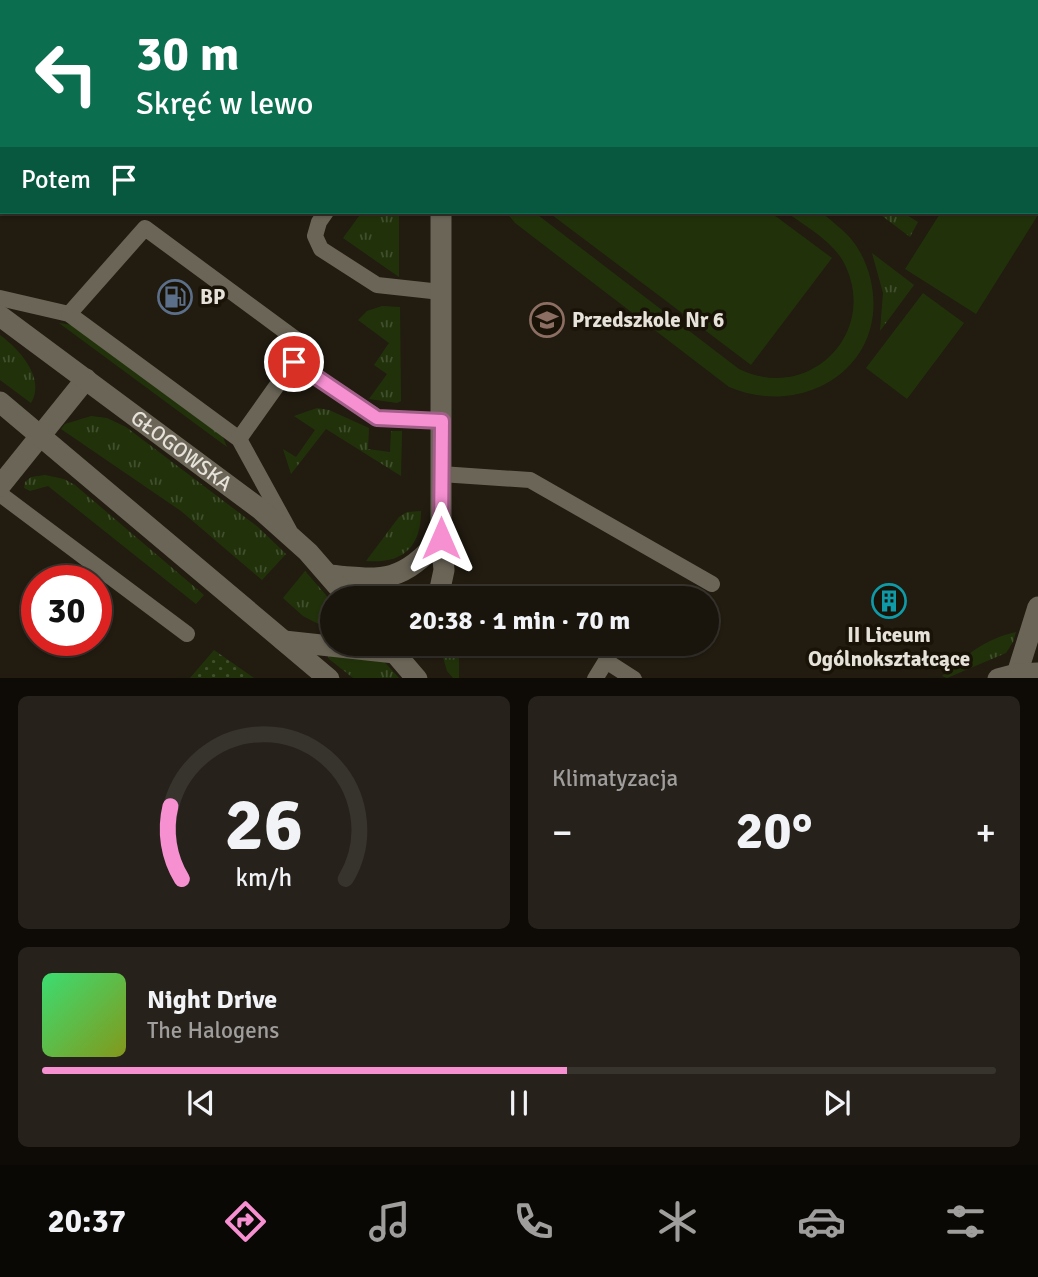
<!DOCTYPE html>
<html lang="pl">
<head>
<meta charset="utf-8">
<style>
	body { margin:0; font-family:Signika,sans-serif; background:#26211a; color:#f1f3f6; height:100vh; display:flex; flex-direction:column; font-size:26px; white-space:nowrap }
	* { box-sizing:border-box; margin:0 }
	p { font-size:23px; color:#9f9e9d }
	.icon { flex:none; width:38px; height:38px; fill:none; stroke:currentColor; stroke-width:2; stroke-linecap:round; stroke-linejoin:round }
	.map { position:relative; height:678px; overflow:hidden }
	.drawer { display:flex; flex-direction:column; gap:18px; padding:18px; background:#0e0b07; flex:1 }
	.drawer>* { flex:none }
	.banner { position:absolute; left:0px; top:0px; width:1040px; height:214px; box-shadow:0 2px 5px #0004,0 0 0 2px #37332d; background:#0b6e4f; color:#fff; overflow:hidden }
	.speed { position:absolute; left:21px; top:565px; display:flex; gap:14px; font-size:35px; font-weight:700; text-align:center }
	.speed>* { display:grid; place-content:center; width:91px; height:91px; border-radius:50%; background:#19140c; box-shadow:0 2px 5px #0004,0 0 0 2px #37332d; line-height:1 }
	.speed .limit { border:10px solid #d22; background:#fff; color:#111 }
	.pin { position:absolute; display:grid; place-items:center; width:60px; height:60px; color:#fff; margin:-30px; border:4px solid #fff; border-radius:50%; box-shadow:0 2px 7px #0007 }
	.me { position:absolute; width:77px; margin:-38px; rotate:0deg; stroke-linejoin:round; filter:drop-shadow(0 0 5px #0008) }
	.turn { display:flex; align-items:center; gap:24px; height:147px; padding:0 21px; font-size:32px }
	.turn .icon { width:91px; height:91px; stroke-width:2.5 }
	.turn b { display:block; font-size:49px; line-height:60px }
	.then { display:flex; align-items:center; height:66px; padding:0 21px; background:#0003; gap:14px; font-size:26px }
	.big { font-size:52px; font-weight:700; line-height:1.1 }
	.drawer .card { flex:1; display:flex; flex-direction:column; justify-content:center; gap:10px; min-width:0; padding:0 24px; border-radius:10px; background:#26211a }
	.drawer .dial { align-items:center; gap:0 }
	.dial svg { height:182px; overflow:visible; fill:none; stroke:#37332d; stroke-width:7; stroke-linecap:round; text-anchor:middle }
	.dial text { fill:#f1f3f6; stroke:none }
	.song { display:flex; align-items:center; gap:21px }
	.cover { width:84px; height:84px; border-radius:10px; background:linear-gradient(135deg,hsl(140 70% 55%),hsl(70 70% 35%)) }
	.played { height:7px; border-radius:4px; background:linear-gradient(90deg,#f690d1 55%,#37332d 55%) }
	.keys { display:flex; justify-content:space-around; direction:ltr }
	.heat { display:flex; justify-content:space-between; align-items:center; font-size:38px; direction:ltr }
	.drawer .tiles { flex:1; display:grid; gap:18px; grid-template-columns:1fr 1fr }
	.card:last-child { grid-column:span 2 }
	.trip { position:absolute; left:320px; top:586px; width:399px; height:70px; border-radius:35px; background:#19140c; box-shadow:0 2px 5px #0004,0 0 0 2px #37332d; font-weight:700; line-height:70px; text-align:center }
	.dock { display:flex; height:112px; justify-content:space-around; align-items:center; background:#0a0805; color:#9f9e9d }
	.dock .icon { width:49px; height:49px }
	.dock .on { color:#f690d1 }
	.dock b { font-size:32px; color:#f1f3f6 }
	.map>svg:first-child { display:block }
	.grass { fill:url(#grass-tufts) }
	.park { fill:url(#park-dots) }
	.garden { fill:#21320b }
	.lines { fill:none; stroke-linecap:round; stroke-linejoin:round }
	.service { stroke:#6b6557; stroke-width:16 }
	.minor { stroke:#6b6557; stroke-width:21 }
	.tertiary { stroke:#6b6557; stroke-width:21 }
	.secondary { stroke:#6b6557; stroke-width:21 }
	.route-casing { stroke:#a05e88; stroke-width:18 }
	.route { stroke:#f690d1; stroke-width:12 }
	.labels { text-anchor:middle; stroke-width:7; stroke-linejoin:round; paint-order:stroke }
	.poi-label { font-size:21px; font-weight:bold; fill:#e6e2da; stroke:#181207; text-anchor:start }
	.street-label { font-size:21px; fill:#e6e2da; stroke:#181207 }
</style>
</head>
<body>
<div class="map">
<svg width="1038" height="679" viewBox="0 0 1038 679">
	<defs>
		<pattern id="grass-tufts" width="24" height="20" patternUnits="userSpaceOnUse" patternTransform="scale(1.75)"><rect width="24" height="20" fill="#21320b"/><path d="M3 7l-1-3M5 7V3M7 7l1-3M15 17l-1-3M17 17v-4M19 17l1-3" fill="none" stroke="#414f2e"/></pattern>
		<pattern id="park-dots" width="8" height="8" patternUnits="userSpaceOnUse" patternTransform="scale(1.75)"><rect width="8" height="8" fill="#21320b"/><path d="M2 2h.1M6 6h.1" fill="none" stroke="#414f2e" stroke-width="1.8" stroke-linecap="round"/></pattern>
	</defs>
	<rect width="100%" height="100%" fill="#211b10"/>
	<g class="grass">
		<path d="M362 212H399V277L343 238Z"/>
		<path d="M877 212H902L918 222 910 237Z"/>
		<path d="M872 253 914 285 880 331 883 293Z"/>
		<path d="M382 306 400 307 401 401 397 403 369 399 387 374 374 365 389 343 358 320 367 311Z"/>
		<path d="M59 323 72 325 222 435 227 447Z"/>
		<path d="M0 335C19 349 46 378 31 403L0 380Z"/>
		<path d="M317 408 329 410 369 428 368 449 390 452 391 431H402L401 476 326 429 291 474 283 449 296 457 315 430 294 416Z"/>
		<path d="M91 416 107 418 126 427 258 527 286 554 262 580 181 511 61 429 65 424Z"/>
		<path d="M45 475 64 479 75 485 204 595 196 604 48 486 30 491 24 488 25 482 31 477Z"/>
		<path d="M421 511C421 547 403 564 366 561L399 517 407 512Z"/>
		<path d="M305 571 332 602V631L303 616 283 598Z"/>
		<path d="M1016 632 1013 642 1006 653 947 678 942 676C966 655 985 639 1016 632Z"/>
		<path d="M439 644H459V678H453L447 671Z"/>
		<path d="M328 655H378L399 678H353L329 659Z"/>
	</g>
	<path class="park" d="M214 650 254 678H190Z"/>
	<g class="garden">
		<path d="M1038 143V215L976 314 905 269 941 212H1038Z"/>
		<path d="M506 212H534L739 369C810 404 881 331 843 261 831 240 805 226 786 212 795 212 810 209 818 212 825 214 834 223 840 228 855 240 865 258 870 277 892 364 806 420 729 387L515 223Z"/>
		<path d="M548 212H770L832 258 751 365Z"/>
		<path d="M923 293 964 323 907 399 866 368Z"/>
	</g>
	<g class="lines">
		<g class="service">
			<path d="M195 0 199 2"/>
			<path d="M126 2 139 0"/>
			<path d="M852 2 853 0"/>
			<path d="M326 212 319 222 315 236 321 249 377 285 441 292"/>
			<path d="M0 298 69 314 239 439 289 530"/>
			<path d="M69 314 145 228 305 346 239 439"/>
			<path d="M294 362 378 418 442 421"/>
			<path d="M441 474 530 480 712 584"/>
			<path d="M0 494 187 634"/>
			<path d="M595 679 606 661 634 679"/>
		</g>
		<g class="minor">
			<path d="M429 0V2"/>
			<path d="M0 486 86 379"/>
			<path d="M329 575C386 581 402 582 441 538"/>
			<path d="M438 598 444 570 441 538V212"/>
			<path d="M284 641 395 653 404 644"/>
			<path d="M1017 674 1038 607"/>
		</g>
		<path class="tertiary" d="M998 679 1017 674 1038 673"/>
		<g class="secondary">
			<path id="s1" d="M0 316 260 509 308 552 348 598"/>
			<path d="M0 402 329 679"/>
			<path d="M387 644 417 679"/>
		</g>
	</g>
	<g class="lines">
		<g class="route-casing">
			<path id="route" d="M294 362 377 418 442 421 441 538"/>
		</g>
		<use href="#route" class="route"/>
	</g>
	<defs>
		<g id="fuel-ring" transform="scale(1.75)"><circle r="9.5" fill="#181207" stroke="#5c6f8a" stroke-width="1.5"/><path d="M-5.5-6h7V0h2V4h1.3V-2.5L3-4.5l.8-.8L6-3V5H2.5V1h-1V6h-7ZM-4.2-4.7v3.2H.2V-4.7Z" fill="#5c6f8a"/></g>
		<g id="school-ring" transform="scale(1.75)"><circle r="9.5" fill="#181207" stroke="#8d6e63" stroke-width="1.5"/><path d="M0-5L7-2L0 1L-7-2ZM-4 1L0 2.5L4 1V4Q0 6-4 4Z" fill="#8d6e63"/></g>
		<g id="building-ring" transform="scale(1.75)"><circle r="9.5" fill="#181207" stroke="#0f9aa8" stroke-width="1.5"/><path d="M-4-6H4V6H1V3H-1V6H-4ZM-2.5-4.3h1.7v1.8h-1.7ZM.8-4.3h1.7v1.8H.8ZM-2.5-1h1.7V.8h-1.7ZM.8-1h1.7V.8H.8Z" fill="#0f9aa8"/></g>
	</defs>
	<g fill-rule="evenodd">
		<use href="#fuel-ring" x="175" y="297"/>
		<use href="#school-ring" x="547" y="320"/>
		<use href="#building-ring" x="889" y="601"/>
	</g>
	<g class="labels">
		<g class="poi-label">
			<text x="200" y="304">BP</text>
			<text x="572" y="327">Przedszkole Nr 6</text>
			<text x="889" y="642" text-anchor="middle">II Liceum<tspan x="889" dy="24">Ogólnokształcące</tspan></text>
		</g>
		<g class="street-label">
			<text dy="7" stroke="none"><textPath href="#s1" startOffset="226">GŁOGOWSKA</textPath></text>
		</g>
	</g>
</svg>
<div class="speed"><div class="limit">30</div></div>
<div class="pin" style="left:294px;top:362px;background:#d93025"><svg class="icon" aria-label="arrive" viewBox="0 0 24 24"><path d="M6 21V4h12l-3 4 3 4H6"/></svg></div>
<svg class="me" style="left:441px;top:538px" viewBox="-20 -20 40 40"><path d="M0-17L14 15 0 8-14 15z" fill="#f690d1" stroke="#fff" stroke-width="4"/></svg>
<div class="trip">20:38 · 1 min · 70 m</div>
<div class="banner">
<div class="turn"><svg class="icon" aria-label="left" viewBox="0 0 24 24"><path d="M17 20v-9H6M10 6l-5 5 5 5"/></svg><div><b>30 m</b>Skręć w lewo</div></div>
<div class="then">Potem<svg class="icon" aria-label="arrive" viewBox="0 0 24 24"><path d="M6 21V4h12l-3 4 3 4H6"/></svg></div>
</div>
</div>
<section class="drawer">
<div class="tiles">
<div class="card dial"><svg viewBox="0 0 100 80">
<path d="M14 69A42 42 0 1 1 86 69"/>
<path d="M14 69A42 42 0 0 1 9 37" stroke="#f690d1"/>
<text x="50" y="56" font-size="32" font-weight="700">26</text>
<text x="50" y="72" font-size="11">km/h</text>
</svg></div>
<div class="card"><p>Klimatyzacja</p>
<div class="heat"><a>−</a><b class="big">20°</b><a>+</a></div>
</div>
<div class="card">
<div class="song"><i class="cover"></i><div><b>Night Drive</b><p>The Halogens</p></div></div>
<div class="played"></div>
<div class="keys"><svg class="icon" aria-label="previous" viewBox="0 0 24 24"><path d="M18 5L8 12l10 7zM5 5v14"/></svg><svg class="icon" aria-label="pause" viewBox="0 0 24 24"><path d="M8 5v14M16 5v14"/></svg><svg class="icon" aria-label="next" viewBox="0 0 24 24"><path d="M6 5l10 7-10 7zM19 5v14"/></svg></div>
</div>
</div>
</section>
<nav class="dock">
<b>20:37</b>
<svg class="icon on" aria-label="directions" viewBox="0 0 24 24"><path d="M12 3l9 9-9 9-9-9zM9 14v-3h6M13 9l2 2-2 2"/></svg>
<svg class="icon" aria-label="music" viewBox="0 0 24 24"><path d="M9 18V5l10-2v13"/><circle cx="6" cy="18" r="3"/><circle cx="16" cy="16" r="3"/></svg>
<svg class="icon" aria-label="phone" viewBox="0 0 24 24"><path d="M5 4h4l2 5-3 2q2 4 5 5l2-3 5 2v4C11 20 4 13 5 4z"/></svg>
<svg class="icon" aria-label="climate" viewBox="0 0 24 24"><path d="M12 3v18M4 7l16 10M4 17L20 7"/></svg>
<svg class="icon" aria-label="car" viewBox="0 0 24 24"><path d="M5 17H2v-5l4-1 3-4h7l3 4 3 1v5h-3M9 17h6M6 11h13"/><circle cx="7" cy="17" r="2"/><circle cx="17" cy="17" r="2"/></svg>
<svg class="icon" aria-label="filters" viewBox="0 0 24 24"><path d="M4 7h16M4 17h16"/><circle cx="9" cy="7" r="2"/><circle cx="15" cy="17" r="2"/></svg>
</nav>
</body>
</html>
